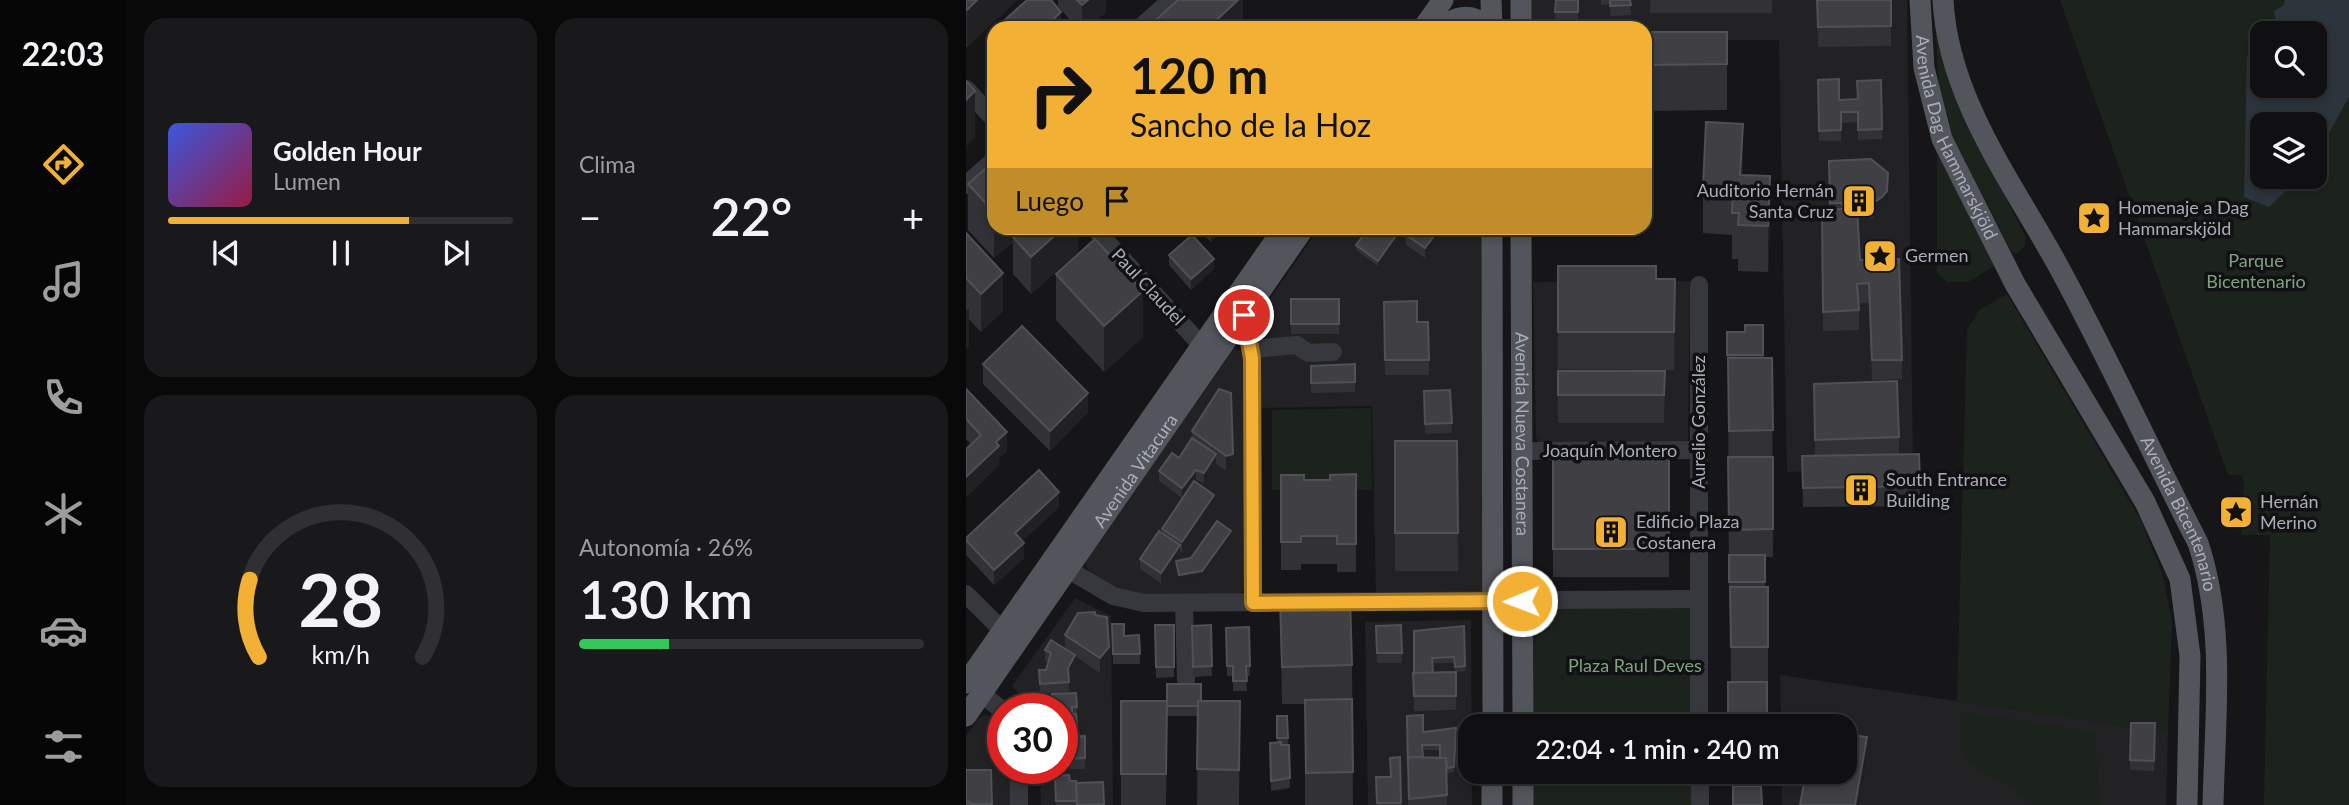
<!DOCTYPE html>
<html lang="es">
<head>
<meta charset="utf-8">
<style>
	body { margin:0; font-family:Lato,sans-serif; background:#19191b; color:#f1f3f6; height:100vh; display:flex; flex-direction:column; font-size:26px; white-space:nowrap }
	* { box-sizing:border-box; margin:0 }
	p { font-size:23px; color:#9c9d9f }
	.icon { flex:none; width:38px; height:38px; fill:none; stroke:currentColor; stroke-width:2; stroke-linecap:round; stroke-linejoin:round }
	.map { position:relative; flex:1; overflow:hidden }
	.panel { display:flex; flex-direction:column; gap:18px; padding:18px; background:#09090a; width:840px }
	.panel>* { flex:none }
	.top-card { position:absolute; left:21px; top:21px; width:665px; height:214px; border-radius:21px; box-shadow:0 4px 10px #0003,0 0 0 2px #303032; background:#f2b134; color:#111; overflow:hidden }
	.controls { position:absolute; left:1284px; top:21px; display:grid; gap:14px }
	.controls a { display:grid; place-items:center; width:77px; height:77px; border-radius:14px; background:#101012; box-shadow:0 4px 10px #0003,0 0 0 2px #303032; font-size:35px }
	.speed { position:absolute; left:21px; top:693px; display:flex; gap:14px; font-size:35px; font-weight:700; text-align:center }
	.speed>* { display:grid; place-content:center; width:91px; height:91px; border-radius:50%; background:#101012; box-shadow:0 4px 10px #0003,0 0 0 2px #303032; line-height:1 }
	.speed .limit { border:10px solid #d22; background:#fff; color:#111 }
	.pin { position:absolute; display:grid; place-items:center; width:60px; height:60px; color:#fff; margin:-30px; border:4px solid #fff; border-radius:50%; box-shadow:0 2px 7px #0007 }
	.me { position:absolute; width:77px; margin:-38px; rotate:269deg; stroke-linejoin:round; filter:drop-shadow(0 0 5px #0008) }
	.turn { display:flex; align-items:center; gap:24px; height:147px; padding:0 28px; font-size:32px }
	.turn .icon { width:91px; height:91px; stroke-width:2.5 }
	.turn b { display:block; font-size:49px; line-height:60px }
	.then { display:flex; align-items:center; height:66px; padding:0 28px; background:#0003; gap:14px; font-size:26px }
	.big { font-size:52px; font-weight:600; line-height:1.1 }
	.panel .card { flex:1; display:flex; flex-direction:column; justify-content:center; gap:10px; min-width:0; padding:0 24px; border-radius:21px; background:#19191b }
	.panel .dial { align-items:center; gap:0 }
	.dial svg { height:182px; overflow:visible; fill:none; stroke:#303032; stroke-width:7; stroke-linecap:round; text-anchor:middle }
	.dial text { fill:#f1f3f6; stroke:none }
	.song { display:flex; align-items:center; gap:21px }
	.cover { width:84px; height:84px; border-radius:10px; background:linear-gradient(135deg,hsl(230 70% 55%),hsl(340 70% 35%)) }
	.played { height:7px; border-radius:4px; background:linear-gradient(90deg,#f2b134 70%,#303032 70%) }
	.keys { display:flex; justify-content:space-around; direction:ltr }
	.heat { display:flex; justify-content:space-between; align-items:center; font-size:38px; direction:ltr }
	.charge { height:10px; border-radius:5px; background:linear-gradient(90deg,#34c759 26%,#303032 0) }
	.panel .tiles { flex:1; display:grid; gap:18px; grid-template-columns:repeat(2,1fr) }
	.trip { position:absolute; left:492px; top:714px; width:399px; height:70px; border-radius:21px; background:#101012; box-shadow:0 4px 10px #0003,0 0 0 2px #303032; font-weight:600; line-height:70px; text-align:center }
	main { display:flex; flex:1; min-height:0 }
	.tab-bar { display:flex; flex-direction:column; width:126px; justify-content:space-around; align-items:center; background:#060607; color:#9c9d9f }
	.tab-bar .icon { width:49px; height:49px }
	.tab-bar .current { color:#f2b134 }
	.tab-bar b { font-size:32px; color:#f1f3f6 }
	.map>svg:first-child { display:block }
	.built { fill:#222225 }
	.green { fill:#1c231d; fill-rule:evenodd }
	.water { fill:#2c353c }
	.lines { fill:none; stroke-linecap:round; stroke-linejoin:round }
	.minor { stroke:#37383d; stroke-width:18 }
	.major { stroke:#53555c; stroke-width:21 }
	.wall { fill:#323236; fill-rule:evenodd }
	.shaded-wall { fill:#212124 }
	.building { fill:#3f3f44; stroke:#4f5156; stroke-width:2 }
	.route-casing { stroke:#9d7322; stroke-width:18 }
	.route { stroke:#f2b134; stroke-width:12 }
	.labels { text-anchor:middle; stroke-width:7; stroke-linejoin:round; paint-order:stroke }
	.street-label { font-size:18px; fill:#a8adb8; stroke:#111113 }
	.poi-label { font-size:18px; fill:#a8adb8; stroke:#111113; text-anchor:start }
	.park-label { font-size:18px; fill:#7fa381; stroke:#111113 }
</style>
</head>
<body>
<main>
<nav class="tab-bar">
<b>22:03</b>
<svg class="icon current" aria-label="directions" viewBox="0 0 24 24"><path d="M12 3l9 9-9 9-9-9zM9 14v-3h6M13 9l2 2-2 2"/></svg>
<svg class="icon" aria-label="music" viewBox="0 0 24 24"><path d="M9 18V5l10-2v13"/><circle cx="6" cy="18" r="3"/><circle cx="16" cy="16" r="3"/></svg>
<svg class="icon" aria-label="phone" viewBox="0 0 24 24"><path d="M5 4h4l2 5-3 2q2 4 5 5l2-3 5 2v4C11 20 4 13 5 4z"/></svg>
<svg class="icon" aria-label="climate" viewBox="0 0 24 24"><path d="M12 3v18M4 7l16 10M4 17L20 7"/></svg>
<svg class="icon" aria-label="car" viewBox="0 0 24 24"><path d="M5 17H2v-5l4-1 3-4h7l3 4 3 1v5h-3M9 17h6M6 11h13"/><circle cx="7" cy="17" r="2"/><circle cx="17" cy="17" r="2"/></svg>
<svg class="icon" aria-label="filters" viewBox="0 0 24 24"><path d="M4 7h16M4 17h16"/><circle cx="9" cy="7" r="2"/><circle cx="15" cy="17" r="2"/></svg>
</nav>
<section class="panel">
<div class="tiles">
<div class="card">
<div class="song"><i class="cover"></i><div><b>Golden Hour</b><p>Lumen</p></div></div>
<div class="played"></div>
<div class="keys"><svg class="icon" aria-label="previous" viewBox="0 0 24 24"><path d="M18 5L8 12l10 7zM5 5v14"/></svg><svg class="icon" aria-label="pause" viewBox="0 0 24 24"><path d="M8 5v14M16 5v14"/></svg><svg class="icon" aria-label="next" viewBox="0 0 24 24"><path d="M6 5l10 7-10 7zM19 5v14"/></svg></div>
</div>
<div class="card"><p>Clima</p>
<div class="heat"><a>−</a><b class="big">22°</b><a>+</a></div>
</div>
<div class="card dial"><svg viewBox="0 0 100 80">
<path d="M14 69A42 42 0 1 1 86 69"/>
<path d="M14 69A42 42 0 0 1 10 35" stroke="#f2b134"/>
<text x="50" y="56" font-size="32" font-weight="700">28</text>
<text x="50" y="72" font-size="11">km/h</text>
</svg></div>
<div class="card"><p>Autonomía · 26%</p><b class="big">130 km</b><div class="charge"></div></div>
</div>
</section>
<div class="map">
<svg width="1383" height="805" viewBox="0 0 1383 805">
	<rect width="100%" height="100%" fill="#161618"/>
	<g class="built">
		<path d="M565 0H941L947 467 821 472 813 40H679V28H565Z"/>
		<path d="M353 228H518L519 589 513 595 410 598 406 406 293 408V315Z"/>
		<path d="M724 281 722 440 713 445 576 444 570 438 567 282Z"/>
		<path d="M268 349 277 351 280 584 277 591 273 594 177 596 156 591 125 574 118 562Z"/>
		<path d="M109 598 145 616 147 805H75L74 768H96V709H66L46 686Z"/>
		<path d="M505 620 506 805H402L399 622Z"/>
		<path d="M814 675 1202 732 1200 805H816V772H878V726H815Z"/>
		<path d="M20 715 31 719 37 726V768H44L46 805H0V736L13 718Z"/>
	</g>
	<g class="green">
		<path d="M968 0 975 52 986 90 1059 236V245L1052 253H1047L1043 247 984 131 973 92Z"/>
		<path d="M1094 0H1383V805H1298L1304 535H1275L1278 481 1274 475H1262ZM1297 33H1349V86H1297ZM1297 124H1349V177H1297Z"/>
		<path d="M971 150 1032 264 1002 282H981L971 273Z"/>
		<path d="M1041 294 1174 519 1196 572 1206 622 1202 732 991 701 1001 330 1013 310Z"/>
		<path d="M405 408 406 490H306V410Z"/>
		<path d="M723 605 729 613V726H567L569 615 582 609Z"/>
		<path d="M993 711 1130 732 1133 805H1067C1046 784 1018 777 996 758Z"/>
		<path d="M567 772H729V805H566Z"/>
	</g>
	<path class="water" d="M1319 0H1383V97L1349 158V124H1297V177H1334L1303 207 1278 197 1281 57 1297 50V86H1349V33H1313L1308 11 1318 5Z"/>
	<g class="lines">
		<g class="minor">
			<path d="M174 28 205 0"/>
			<path d="M0 89 28 119"/>
			<path d="M0 185 28 160"/>
			<path d="M128 228 236 346"/>
			<path d="M733 285V726"/>
			<path d="M278 315 286 358 287 602"/>
			<path d="M285 349 331 345 342 353 367 352"/>
			<path d="M556 451 733 450"/>
			<path d="M103 570 147 596 178 603 733 599"/>
			<path d="M0 594 36 630"/>
			<path d="M218 603 220 680"/>
			<path d="M16 694 37 711"/>
			<path d="M53 768V805"/>
			<path d="M734 772V805"/>
		</g>
		<g class="major">
			<path d="M525 0 526 28"/>
			<path id="s1" d="M954 0 958 68 976 139 1049 284 1179 502 1214 579 1224 656 1221 805"/>
			<path id="s2" d="M977 0C982 97 1044 179 1090 262 1140 353 1184 450 1232 543 1260 627 1249 717 1247 805"/>
			<path d="M482 23C497 14 510 16 522 28"/>
			<path d="M457 28 477 0"/>
			<path d="M555 28V0"/>
			<path d="M526 228 527 726"/>
			<path id="s3" d="M555 228 557 726"/>
			<path d="M0 683 318 228"/>
			<path id="s4" d="M0 716 338 228"/>
			<path d="M557 772V805"/>
			<path d="M526 805V772"/>
		</g>
	</g>
	<g class="wall">
		<path d="M0 0H51L1 47 0 46Z"/>
		<path d="M92 0H140V12L122 28H111L92 6Z"/>
		<path d="M590 0H612V22L589 23Z"/>
		<path d="M635 0H664L665 15 644 16V4L635 5Z"/>
		<rect x="684" y="0" width="122" height="13"/>
		<path d="M851 0H925V46L852 47Z"/>
		<path d="M679 32H761V110L679 111Z"/>
		<path d="M852 80 873 100 892 99 915 80 916 139 892 140V122L875 123V141H853Z"/>
		<path d="M28 161V228H112V252L65 294 47 274V242L28 258 2 230V184Z"/>
		<path d="M863 161 921 206 916 212 907 218H892L894 260 936 360V379L906 380 903 303H893V330L857 331 856 210 863 209Z"/>
		<path d="M776 175 804 222 802 272 772 271V259H766V235L737 233V187Z"/>
		<path d="M172 228H187L179 235Z"/>
		<path d="M230 228H259L245 242Z"/>
		<path d="M403 228H481L459 258 440 245V239L434 235 412 266 390 250V245Z"/>
		<rect x="597" y="228" width="37" height="3"/>
		<path d="M0 233 37 311 15 332 3 319V346L0 348Z"/>
		<path d="M203 255 248 269 225 290 203 265Z"/>
		<path d="M592 266 690 279H709L708 370 592 369Z"/>
		<path d="M90 274 177 337 138 372 90 320Z"/>
		<rect x="325" y="299" width="48" height="35"/>
		<path d="M418 302 451 322H462L463 375H419Z"/>
		<path d="M797 325V358H806L807 557H799V587H802V685H801V726H762V682H765L764 592H763L762 365H761V332H779Z"/>
		<path d="M17 364 122 412 84 451 17 384Z"/>
		<path d="M345 366 389 382V392L345 393Z"/>
		<path d="M592 371H699L698 423H592Z"/>
		<path d="M848 384 933 437V454H953L954 506 837 507 836 456 849 455Z"/>
		<path d="M0 389 41 451 33 458V465L0 497V449L5 444 0 439Z"/>
		<path d="M253 389 267 469 260 471 250 464 238 483 230 480 229 481 248 505 216 552 214 551V555L195 583 174 569V559L196 533V529L216 498 193 481V471L213 458 226 438V431Z"/>
		<path d="M484 390 486 433 459 434 458 391Z"/>
		<path d="M491 441 492 571H429V477Z"/>
		<path d="M703 458V577H587V459Z"/>
		<path d="M390 474V572H371V564H335V570H315V475L338 480H364Z"/>
		<path d="M93 507 56 541 58 558 28 585 0 555V538Z"/>
		<path d="M314 597 331 609 386 665 387 805H339V704H316Z"/>
		<path d="M129 615 143 662 134 673 109 656V665L103 677V692L74 694 73 670H80L82 662 79 660V650L99 649V635Z"/>
		<path d="M146 624 158 636 173 635 174 664H147Z"/>
		<path d="M189 625H208V677L190 678Z"/>
		<path d="M245 625 246 676 227 677 226 626Z"/>
		<path d="M435 625 436 663H411L410 626Z"/>
		<path d="M498 626 499 671 489 672 488 663H466L467 673 490 672V710L448 711 447 673Z"/>
		<path d="M283 627 284 676H280L281 691H267V676H261L260 628Z"/>
		<path d="M201 684 235 701H274L273 805H231L232 716H201Z"/>
		<path d="M155 701H201L200 805H155Z"/>
		<path d="M111 707V734H96V709Z"/>
		<path d="M311 716H321L322 745H323L324 788 305 791 304 743H311Z"/>
		<path d="M441 716 457 732 490 728 488 772 481 773V805H442ZM456 750H474V758L457 757Z"/>
		<path d="M1189 723 1188 771 1164 770V760Z"/>
		<path d="M119 736V769H94L96 768V737Z"/>
		<path d="M434 757 435 805H411L410 777H425Z"/>
		<path d="M89 776 110 783 137 782 138 805H90Z"/>
	</g>
	<g class="shaded-wall">
		<path d="M11 0H51L1 47V10Z"/>
		<path d="M122 0H140V12L122 28H116V5Z"/>
		<path d="M272 0H277V28H242Z"/>
		<path d="M95 12V28H78Z"/>
		<path d="M9 91V137L0 146V100Z"/>
		<path d="M777 124V170L774 221V175Z"/>
		<path d="M922 173 921 206 916 212 907 218V203Z"/>
		<path d="M804 176V222L802 272V226Z"/>
		<path d="M28 228H62L47 237V242L28 258Z"/>
		<path d="M97 228H112V252L65 294V257Z"/>
		<path d="M179 228H187L179 235Z"/>
		<path d="M250 228H259L245 242V232Z"/>
		<path d="M474 228H481L459 258V248Z"/>
		<path d="M434 230V235L412 266V261Z"/>
		<path d="M248 259V269L225 290V279Z"/>
		<path d="M37 273V311L15 332V294Z"/>
		<path d="M177 291V337L138 372V326Z"/>
		<path d="M3 308V346L0 348V311Z"/>
		<path d="M122 393V412L84 451V431Z"/>
		<path d="M41 432V451L33 458V465L0 497V477L30 442Z"/>
		<path d="M250 454V464L238 483V473Z"/>
		<path d="M267 454V469L260 471V456Z"/>
		<path d="M230 470V480L216 498V488Z"/>
		<path d="M93 492V507L49 548V533Z"/>
		<path d="M248 495V505L216 552V542Z"/>
		<path d="M265 531V536L236 576 213 581V575Z"/>
		<path d="M58 543V558L28 585V570Z"/>
		<path d="M214 545V555L195 583V573Z"/>
		<path d="M143 647V662L134 673V658Z"/>
		<path d="M109 655V665L102 678V668Z"/>
		<path d="M901 737V757L892 805H889Z"/>
	</g>
	<g class="building">
		<path d="M0 0H11L1 10 0 9Z"/>
		<path d="M61 0H85L95 12 78 28H30Z"/>
		<path d="M111 0H122L116 5Z"/>
		<path d="M212 0H272L242 28H181Z"/>
		<path d="M590 0H612V12H589Z"/>
		<path d="M644 0H664L665 5 644 6Z"/>
		<path d="M851 0H925V26L852 27Z"/>
		<path d="M679 32H761V64L679 65Z"/>
		<path d="M873 79V100L892 99 891 81 915 80 916 129 892 130V112H875V130L853 131 852 80Z"/>
		<path d="M0 81 9 91 0 100Z"/>
		<path d="M740 122 777 124 774 175 804 176 802 226 772 225 773 213H766L767 189 737 187Z"/>
		<path d="M905 159 922 173 921 191 916 197 907 203H892L891 211V208L879 209 875 203H864L863 161Z"/>
		<path d="M28 161V212L2 184Z"/>
		<path d="M891 208 894 260 933 259 936 360H906L903 283 891 284 893 310 857 312 856 210Z"/>
		<path d="M57 228H97L65 257 47 237Z"/>
		<path d="M240 228H250L245 232Z"/>
		<path d="M403 228H445L440 234 434 230 412 261 390 245Z"/>
		<path d="M445 228H474L459 248 440 235Z"/>
		<path d="M0 233 37 273 15 294 0 278Z"/>
		<path d="M226 235 248 259 225 279 203 255Z"/>
		<path d="M129 239 177 291 138 326 90 274Z"/>
		<path d="M592 266H690V279H709L708 332H592Z"/>
		<rect x="325" y="299" width="48" height="25"/>
		<path d="M451 301V322H462L463 360H419L418 302Z"/>
		<path d="M779 325H797V355H761V332H779Z"/>
		<path d="M56 326 122 393 84 431 17 364Z"/>
		<path d="M762 358H806L807 430 763 431Z"/>
		<path d="M389 364V382L345 383V366Z"/>
		<path d="M592 371H699L698 395H592Z"/>
		<path d="M931 381 933 437 849 440 848 384Z"/>
		<path d="M0 389 41 432 30 442 33 446 0 477V449L15 435 0 419Z"/>
		<path d="M253 389 265 393 267 454 260 456 226 431Z"/>
		<path d="M484 390 486 423 459 424 458 391Z"/>
		<path d="M226 438 250 454 238 473 230 470 216 488 193 471 206 453 213 458Z"/>
		<path d="M429 441H491L492 533H429Z"/>
		<path d="M953 454 954 486 837 488 836 456Z"/>
		<path d="M762 457H807V529L763 530Z"/>
		<path d="M703 458V549H587V459Z"/>
		<path d="M73 470 93 492 49 533 58 543 28 570 0 540V538Z"/>
		<path d="M390 474V544H371V536H335V542H315V475H338V480H364V475Z"/>
		<path d="M228 481 248 495 216 542 196 529Z"/>
		<path d="M251 521 265 531 236 571 213 575 210 561 225 558Z"/>
		<path d="M193 531 214 545 195 573 174 559Z"/>
		<rect x="763" y="555" width="36" height="27"/>
		<path d="M764 587H802V647H765Z"/>
		<path d="M314 597H331V609L365 608 364 598 384 597 386 665 316 667Z"/>
		<path d="M129 612V615L141 617 143 647 134 658 99 635 112 613Z"/>
		<path d="M146 624H158V636L173 635 174 654H147Z"/>
		<path d="M189 625H208V667H190Z"/>
		<path d="M245 625 246 666 227 667 226 626Z"/>
		<path d="M435 625 436 653H411L410 626Z"/>
		<path d="M498 626 499 666 489 667 488 657 466 658 467 673H448V631Z"/>
		<path d="M283 627 284 666H280L281 681H267V666H261L260 628Z"/>
		<path d="M85 640 109 655 102 668 103 682 74 684 73 670H80L85 653 79 650Z"/>
		<path d="M490 672V696H448L447 673Z"/>
		<path d="M762 682H801V718L762 719Z"/>
		<path d="M201 684H235V701H232V706H201Z"/>
		<path d="M110 693 111 707H106V714H110L111 724H96V709H86V694Z"/>
		<path d="M386 699 387 772 340 773 339 700Z"/>
		<path d="M155 701H201L200 774H155Z"/>
		<path d="M232 701H274L273 770 231 769Z"/>
		<path d="M457 715V732L490 728 488 767 481 768 480 758H474V745H456L457 757H442V767L441 716Z"/>
		<path d="M311 716H321L322 738H311Z"/>
		<path d="M1165 723H1189L1188 761 1164 760Z"/>
		<path d="M878 734 901 737 889 805H834L840 772H878Z"/>
		<path d="M119 736V758L96 759V737Z"/>
		<path d="M315 742V745H323L324 778 305 781 304 743Z"/>
		<path d="M434 757 435 803H411L410 777H425L424 758Z"/>
		<path d="M442 757 480 758 481 795 443 799Z"/>
		<path d="M0 770H25L26 804H7L0 800Z"/>
		<path d="M103 775 104 781H110L111 801H90L89 776Z"/>
		<path d="M137 782 138 804 111 805 110 783Z"/>
		<path d="M767 786H795L796 805H767Z"/>
		<path d="M0 800 8 805H0Z"/>
	</g>
	<g class="lines">
		<g class="route-casing">
			<path id="route" d="M278 315 286 358 287 603 556 601"/>
		</g>
		<use href="#route" class="route"/>
	</g>
	<defs>
		<g id="building-square" transform="scale(1.75)"><rect x="-9" y="-9" width="18" height="18" rx="4" fill="#f2b134" stroke="#111113"/><path d="M-4-6H4V6H1V3H-1V6H-4ZM-2.5-4.3h1.7v1.8h-1.7ZM.8-4.3h1.7v1.8H.8ZM-2.5-1h1.7V.8h-1.7ZM.8-1h1.7V.8H.8Z" fill="#111"/></g>
		<g id="sight-square" transform="scale(1.75)"><rect x="-9" y="-9" width="18" height="18" rx="4" fill="#f2b134" stroke="#111113"/><path d="M0-6L1.8-2.2L6-1.7L2.9 1.2L3.7 5.4L0 3.3L-3.7 5.4L-2.9 1.2L-6-1.7L-1.8-2.2Z" fill="#111"/></g>
	</defs>
	<g fill-rule="evenodd">
		<use href="#building-square" x="893" y="201"/>
		<use href="#sight-square" x="1128" y="218"/>
		<use href="#sight-square" x="914" y="256"/>
		<use href="#building-square" x="895" y="490"/>
		<use href="#sight-square" x="1270" y="512"/>
		<use href="#building-square" x="645" y="532"/>
	</g>
	<g class="labels">
		<g class="street-label">
			<text dy="6" stroke="none"><textPath href="#s1" startOffset="144">Avenida Dag Hammarskjöld</textPath></text>
			<text transform="translate(182 287) rotate(47)" y="6">Paul Claudel</text>
			<text transform="translate(733 422) rotate(-90)" y="6">Aurelio González</text>
			<text dy="6" stroke="none"><textPath href="#s3" startOffset="206">Avenida Nueva Costanera</textPath></text>
			<text x="644" y="457">Joaquín Montero</text>
			<text dy="6" stroke="none"><textPath href="#s4" startOffset="298">Avenida Vitacura</textPath></text>
			<text dy="6" stroke="none"><textPath href="#s2" startOffset="569">Avenida Bicentenario</textPath></text>
		</g>
		<g class="poi-label">
			<text x="868" y="197" text-anchor="end">Auditorio Hernán<tspan x="868" dy="21">Santa Cruz</tspan></text>
			<text x="1152" y="214">Homenaje a Dag<tspan x="1152" dy="21">Hammarskjöld</tspan></text>
			<text x="939" y="262">Germen</text>
			<text x="920" y="486">South Entrance<tspan x="920" dy="21">Building</tspan></text>
			<text x="1294" y="508">Hernán<tspan x="1294" dy="21">Merino</tspan></text>
			<text x="670" y="528">Edificio Plaza<tspan x="670" dy="21">Costanera</tspan></text>
		</g>
		<g class="park-label">
			<text x="1290" y="267">Parque<tspan x="1290" dy="21">Bicentenario</tspan></text>
			<text x="669" y="672">Plaza Raul Deves</text>
		</g>
	</g>
</svg>
<div class="controls">
<a><svg class="icon" aria-label="search" viewBox="0 0 24 24"><circle cx="10" cy="10" r="6"/><path d="M15 15l6 6"/></svg></a>
<a><svg class="icon" aria-label="layers" viewBox="0 0 24 24"><path d="M12 4l9 5-9 5-9-5zM3 14l9 5 9-5"/></svg></a>
</div>
<div class="speed"><div class="limit">30</div></div>
<div class="pin" style="left:278px;top:315px;background:#d93025"><svg class="icon" aria-label="arrive" viewBox="0 0 24 24"><path d="M6 21V4h12l-3 4 3 4H6"/></svg></div>
<svg class="me" style="left:556px;top:601px" viewBox="-20 -20 40 40"><circle r="17" fill="#f2b134" stroke="#fff" stroke-width="3"/><path d="M0-11L8 9 0 5-8 9z" fill="#fff"/></svg>
<div class="trip">22:04 · 1 min · 240 m</div>
<div class="top-card">
<div class="turn"><svg class="icon" aria-label="right" viewBox="0 0 24 24"><path d="M7 20v-9h11M14 6l5 5-5 5"/></svg><div><b>120 m</b>Sancho de la Hoz</div></div>
<div class="then">Luego<svg class="icon" aria-label="arrive" viewBox="0 0 24 24"><path d="M6 21V4h12l-3 4 3 4H6"/></svg></div>
</div>
</div>
</main>
</body>
</html>
